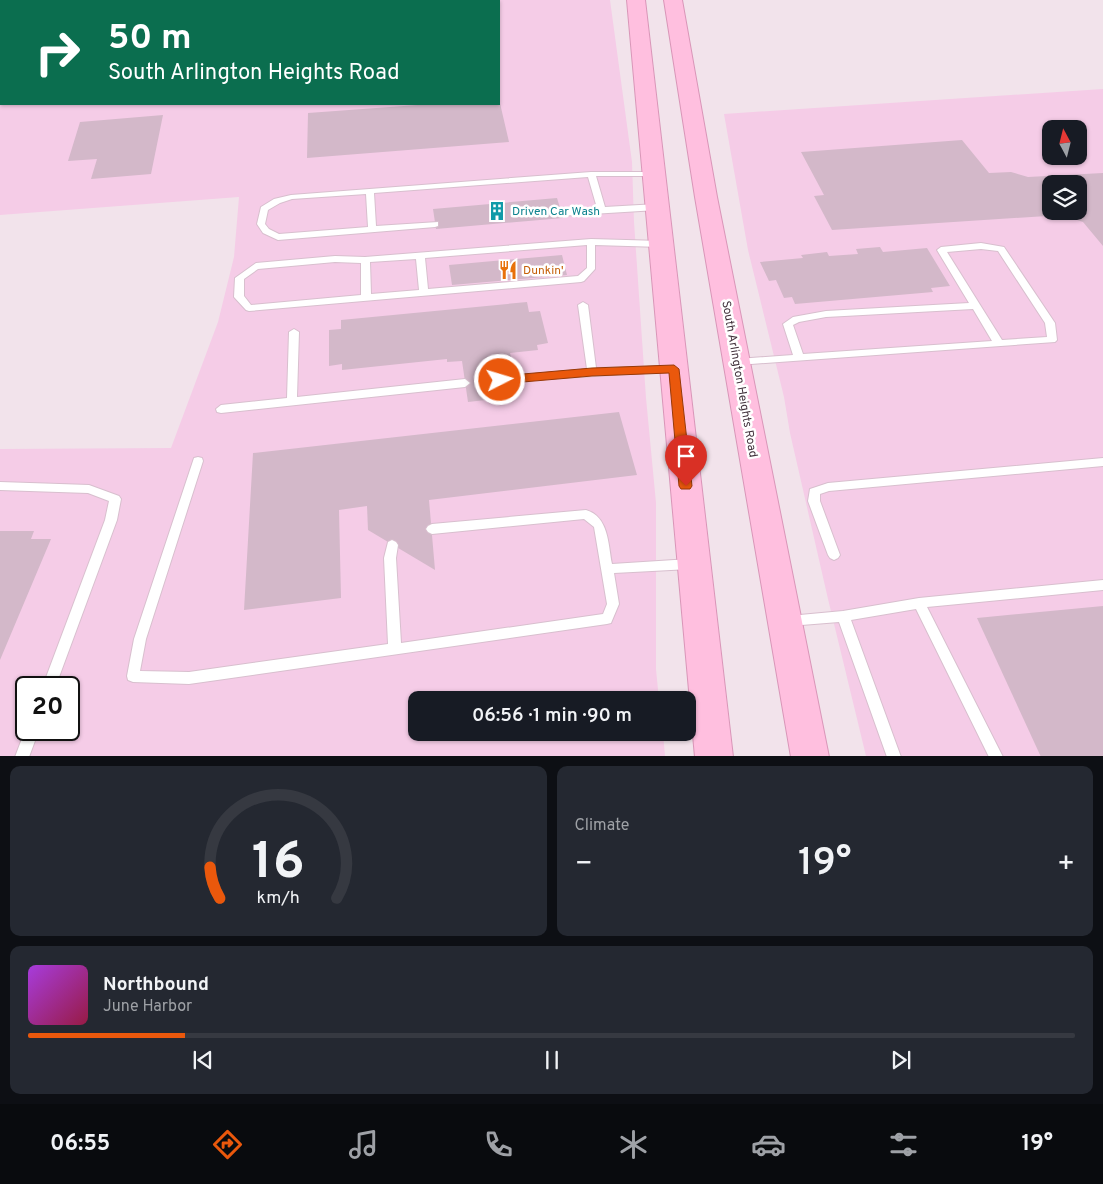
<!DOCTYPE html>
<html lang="en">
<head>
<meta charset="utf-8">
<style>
	body { margin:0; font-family:Overpass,sans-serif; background:#242831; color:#f1f3f6; height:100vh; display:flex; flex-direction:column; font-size:19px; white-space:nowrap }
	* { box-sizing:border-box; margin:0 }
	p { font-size:16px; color:#9ea1a6 }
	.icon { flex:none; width:28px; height:28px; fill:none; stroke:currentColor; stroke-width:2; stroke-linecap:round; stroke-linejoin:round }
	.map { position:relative; height:756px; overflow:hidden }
	.details { display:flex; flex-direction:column; gap:10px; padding:10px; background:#0d0f14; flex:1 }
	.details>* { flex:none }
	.guide { position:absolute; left:0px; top:0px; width:500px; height:105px; box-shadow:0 1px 4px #0004; background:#0b6e4f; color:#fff; overflow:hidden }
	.needle { width:32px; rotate:353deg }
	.controls { position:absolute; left:1042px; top:120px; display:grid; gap:10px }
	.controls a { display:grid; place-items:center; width:45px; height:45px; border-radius:10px; background:#171b24; box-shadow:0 1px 4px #0004; font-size:25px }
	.speed { position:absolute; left:15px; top:676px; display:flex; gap:10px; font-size:25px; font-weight:700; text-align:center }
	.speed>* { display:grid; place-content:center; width:65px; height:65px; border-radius:50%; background:#171b24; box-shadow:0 1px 4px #0004; line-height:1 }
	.speed .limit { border:2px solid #111; border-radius:8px; background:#fff; color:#111 }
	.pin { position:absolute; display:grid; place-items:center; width:42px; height:42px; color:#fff; margin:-51px -21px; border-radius:50% 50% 50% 0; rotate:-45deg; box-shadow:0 0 5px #0007 }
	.pin .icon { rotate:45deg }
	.me { position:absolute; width:55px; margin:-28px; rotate:85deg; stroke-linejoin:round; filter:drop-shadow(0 0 4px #0008) }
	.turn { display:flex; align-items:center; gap:18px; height:105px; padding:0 25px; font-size:22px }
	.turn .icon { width:65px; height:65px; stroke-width:2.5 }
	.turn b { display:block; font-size:35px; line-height:42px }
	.big { font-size:38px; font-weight:600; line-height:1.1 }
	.details .tile { flex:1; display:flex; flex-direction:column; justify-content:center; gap:8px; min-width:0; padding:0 18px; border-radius:10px; background:#242831 }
	.details .dial { align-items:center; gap:0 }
	.dial svg { height:130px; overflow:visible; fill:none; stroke:#363941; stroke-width:7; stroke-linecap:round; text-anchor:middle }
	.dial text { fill:#f1f3f6; stroke:none }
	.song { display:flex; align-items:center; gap:15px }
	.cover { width:60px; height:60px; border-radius:8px; background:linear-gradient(135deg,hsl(280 70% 55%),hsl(340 70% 35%)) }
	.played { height:5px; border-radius:2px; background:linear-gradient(90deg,#ea580c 15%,#363941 15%) }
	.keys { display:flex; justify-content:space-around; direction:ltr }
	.heat { display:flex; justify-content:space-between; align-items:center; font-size:28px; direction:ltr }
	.details .tiles { flex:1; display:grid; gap:10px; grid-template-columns:1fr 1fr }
	.tile:last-child { grid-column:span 2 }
	.trip { position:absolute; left:408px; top:691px; width:288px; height:50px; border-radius:10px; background:#171b24; box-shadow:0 1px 4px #0004; font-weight:600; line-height:50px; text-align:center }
	.menu { display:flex; height:80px; justify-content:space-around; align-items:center; background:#090b0e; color:#9ea1a6 }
	.menu .icon { width:35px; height:35px }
	.menu .current { color:#ea580c }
	.menu b { font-size:22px; color:#f1f3f6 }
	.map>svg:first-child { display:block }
	.commercial { fill:#f5cce7; fill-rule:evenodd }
	.building { fill:#d3b8c9; fill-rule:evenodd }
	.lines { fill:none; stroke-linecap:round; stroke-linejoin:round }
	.lane-casing { stroke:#d8bfce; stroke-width:2 }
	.street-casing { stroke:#d8bfce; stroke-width:2 }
	.secondary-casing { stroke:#d996b8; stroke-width:2 }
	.lane { fill:#fff; fill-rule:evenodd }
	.street { fill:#fff; fill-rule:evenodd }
	.secondary { fill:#ffbfdf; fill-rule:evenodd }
	.route { fill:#ea580c; stroke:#983908 }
	.labels { text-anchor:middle; stroke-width:5; stroke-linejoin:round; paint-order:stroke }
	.culture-label { font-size:12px; fill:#0d838f; stroke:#fff; text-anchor:start }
	.food-label { font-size:12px; fill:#c56008; stroke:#fff; text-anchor:start }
	.street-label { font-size:12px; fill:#43333d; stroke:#fff }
</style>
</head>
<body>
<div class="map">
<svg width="1103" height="757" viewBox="0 0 1103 757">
	<rect width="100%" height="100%" fill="#f2e3eb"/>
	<g class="commercial">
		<path d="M408 0H610L632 162 634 222 646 398 656 503V669L659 700H416V732L663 733 665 756H0V449L171 448 218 322 234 257 239 197 0 215V96L1 104H499V1H390ZM26 688H69V730H26Z"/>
		<path d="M1103 89V756H866L828 599 790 433 784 397 748 250 724 114ZM1051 129H1079V156H1051ZM1051 184H1079V211H1051Z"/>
	</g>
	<g class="building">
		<path d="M499 99 509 142 307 158 308 113 431 104H499Z"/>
		<path d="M163 115 151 174 91 179 97 159 68 161 80 122Z"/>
		<path d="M962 140 989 173 1011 172 1028 177 1103 173V246L1083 222 1062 215 832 230 814 196 824 195 801 152ZM1051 184H1079V211H1051Z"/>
		<path d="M557 198 563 218 436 229 433 209Z"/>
		<path d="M880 247 883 252 927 248 950 286 931 288 933 292 795 304 792 297 784 298 776 280 769 281 760 262 803 258 801 255 827 252 829 256 858 254 856 249Z"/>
		<path d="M562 255 567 275 452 285 449 265Z"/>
		<path d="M527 302 529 312 540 311 548 343 537 345 538 350 510 353 511 357 496 358 503 398 468 402 462 361 447 362V359L342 370V364L329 366V330L341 329V320Z"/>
		<path d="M619 412 637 475 429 500 435 570 368 530 367 506 339 510 341 598 244 610 253 453Z"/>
		<path d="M0 531H34L31 539H51L0 660Z"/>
		<path d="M1103 606V757H1041L977 618Z"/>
	</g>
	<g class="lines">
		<g class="lane-casing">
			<g id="lane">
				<path d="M591 172H657V176H596L605 207 657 204 661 207 657 210 559 216 558 214 562 211 597 208 588 177 374 193 376 226 438 222V226L435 227 278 240 263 233 257 224 261 207 274 199 291 195ZM366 194 368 227 279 234 269 229 265 224 268 210 280 203 292 199Z"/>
				<path d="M591 239 661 241 665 244 661 247 595 245V269L584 281 581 282 249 311 246 310 234 297 235 278 256 263 335 256 365 257ZM587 245V268L578 276 428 289 425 258ZM416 259 419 290 371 294 370 262ZM335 262 361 263V295L251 305 244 296V279L258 269Z"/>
				<path d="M981 243 1004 247 1055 323 1057 340 1055 342 738 365 733 362 738 359 793 355 783 324 793 317 826 311 969 303 937 250 941 247ZM981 249 998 251 1045 323 1047 337 1002 340 947 252ZM973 309 992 341 803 354 793 325 799 322 826 317Z"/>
				<path d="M583 302 588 305 596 368 674 366 678 367 679 369 678 371 496 382 495 380 500 377 587 369 578 305Z"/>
				<path d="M294 329 299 332 297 397 465 379 470 383 465 387 221 413 217 412 216 409 221 405 287 398 289 332Z"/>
				<path d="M198 457 202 458 203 461 146 639 140 671 189 672 388 644 384 558 388 542 392 540 396 542 398 545 396 558 401 643 603 614 607 604 594 527 584 519 432 534 428 532 426 529 428 526 432 524 586 510C609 517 608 544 612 564L690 559 694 561 696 564 694 567 690 569 614 573 619 604 611 623 607 624 189 684 133 682 128 680 127 676 134 639 193 461 194 458Z"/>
				<path d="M1103 458V466L829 491 820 494V501L840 555 838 558 834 560 830 558 828 555 808 501 810 489 828 483Z"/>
				<path d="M0 482 89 485 119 496 121 499 117 520 55 688H42L105 520 109 501 88 493 0 490Z"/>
				<path d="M1103 580V590L927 607 1003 757H989L916 609 851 620 901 757H887L839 622 789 626 785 625 783 621 785 617 789 616 843 611 919 598Z"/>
				<path d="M26 728V730H39L29 757H15Z"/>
			</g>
		</g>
		<g class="street-casing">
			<g id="street">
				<rect x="60" y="0" width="12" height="1"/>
				<path d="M223 0H255L223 1Z"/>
			</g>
		</g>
		<g class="secondary-casing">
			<g id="secondary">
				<path d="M627 0H645L733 757H695Z"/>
				<path d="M664 0H682L717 197 829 757H791L695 197Z"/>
			</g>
		</g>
		<use href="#lane" class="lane"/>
		<use href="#street" class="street"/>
		<use href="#secondary" class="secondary"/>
	</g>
	<path class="route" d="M674 365 679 369 692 486 690 489H681L679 486 669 373 592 376 500 384 494 380 500 376 592 368Z"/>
	<defs>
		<g id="building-bare" transform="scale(1.5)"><path d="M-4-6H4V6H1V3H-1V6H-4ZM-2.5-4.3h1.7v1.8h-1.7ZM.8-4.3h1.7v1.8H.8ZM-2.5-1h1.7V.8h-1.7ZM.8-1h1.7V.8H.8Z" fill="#0f9aa8" stroke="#fff" stroke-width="2.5" paint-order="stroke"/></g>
		<g id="restaurant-bare" transform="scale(1.5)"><path d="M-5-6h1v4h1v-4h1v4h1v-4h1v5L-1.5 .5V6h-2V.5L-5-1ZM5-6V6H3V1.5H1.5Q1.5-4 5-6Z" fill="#e8710a" stroke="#fff" stroke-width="2.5" paint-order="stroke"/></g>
	</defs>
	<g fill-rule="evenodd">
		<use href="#building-bare" x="497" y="211"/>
		<use href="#restaurant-bare" x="508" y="270"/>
	</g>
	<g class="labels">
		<g class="culture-label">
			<text x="512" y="215">Driven Car Wash</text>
		</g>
		<g class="food-label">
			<text x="523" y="274">Dunkin'</text>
		</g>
		<g class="street-label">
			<text transform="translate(740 379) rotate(80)" y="4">South Arlington Heights Road</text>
		</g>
	</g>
</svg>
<div class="controls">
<a><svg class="needle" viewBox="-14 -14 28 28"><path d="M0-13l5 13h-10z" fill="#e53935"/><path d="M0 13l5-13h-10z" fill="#9ea1a6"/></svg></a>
<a><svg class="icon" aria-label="layers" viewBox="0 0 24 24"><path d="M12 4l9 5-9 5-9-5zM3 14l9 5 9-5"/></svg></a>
</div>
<div class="speed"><div class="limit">20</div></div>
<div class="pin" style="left:686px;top:486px;background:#d93025"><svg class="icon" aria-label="arrive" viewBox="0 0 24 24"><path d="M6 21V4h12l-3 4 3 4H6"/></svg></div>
<svg class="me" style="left:500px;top:380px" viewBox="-20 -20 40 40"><circle r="17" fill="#ea580c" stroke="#fff" stroke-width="3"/><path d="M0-11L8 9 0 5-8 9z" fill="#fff"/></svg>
<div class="trip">06:56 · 1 min · 90 m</div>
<div class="guide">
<div class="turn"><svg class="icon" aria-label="right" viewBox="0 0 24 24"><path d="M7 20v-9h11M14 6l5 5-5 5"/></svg><div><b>50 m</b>South Arlington Heights Road</div></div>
</div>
</div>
<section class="details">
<div class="tiles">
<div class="tile dial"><svg viewBox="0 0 100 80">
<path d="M14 69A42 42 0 1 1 86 69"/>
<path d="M14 69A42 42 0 0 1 8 50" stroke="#ea580c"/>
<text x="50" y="56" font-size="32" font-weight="700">16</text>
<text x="50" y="72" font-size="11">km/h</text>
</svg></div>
<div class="tile"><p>Climate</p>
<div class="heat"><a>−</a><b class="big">19°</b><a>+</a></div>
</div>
<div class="tile">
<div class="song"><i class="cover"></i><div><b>Northbound</b><p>June Harbor</p></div></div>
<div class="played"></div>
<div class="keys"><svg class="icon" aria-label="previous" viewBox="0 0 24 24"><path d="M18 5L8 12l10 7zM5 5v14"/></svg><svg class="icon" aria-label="pause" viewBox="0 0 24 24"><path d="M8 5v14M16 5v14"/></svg><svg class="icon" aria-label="next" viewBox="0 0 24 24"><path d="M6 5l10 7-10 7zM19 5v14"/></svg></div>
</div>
</div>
</section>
<nav class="menu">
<b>06:55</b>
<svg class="icon current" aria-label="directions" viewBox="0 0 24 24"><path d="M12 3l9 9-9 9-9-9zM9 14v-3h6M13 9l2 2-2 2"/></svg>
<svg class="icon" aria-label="music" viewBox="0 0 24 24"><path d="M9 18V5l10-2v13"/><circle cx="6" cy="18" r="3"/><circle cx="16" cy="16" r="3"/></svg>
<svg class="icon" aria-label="phone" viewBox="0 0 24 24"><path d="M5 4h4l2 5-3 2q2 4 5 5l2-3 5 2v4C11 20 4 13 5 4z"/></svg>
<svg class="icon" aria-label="climate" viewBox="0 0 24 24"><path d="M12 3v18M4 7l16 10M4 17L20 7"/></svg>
<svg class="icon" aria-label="car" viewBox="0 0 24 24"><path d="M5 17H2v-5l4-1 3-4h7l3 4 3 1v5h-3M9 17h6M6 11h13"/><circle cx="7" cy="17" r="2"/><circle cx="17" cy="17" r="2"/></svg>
<svg class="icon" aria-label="filters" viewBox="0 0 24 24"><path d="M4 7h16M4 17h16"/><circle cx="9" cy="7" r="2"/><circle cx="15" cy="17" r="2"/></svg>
<b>19°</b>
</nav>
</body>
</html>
